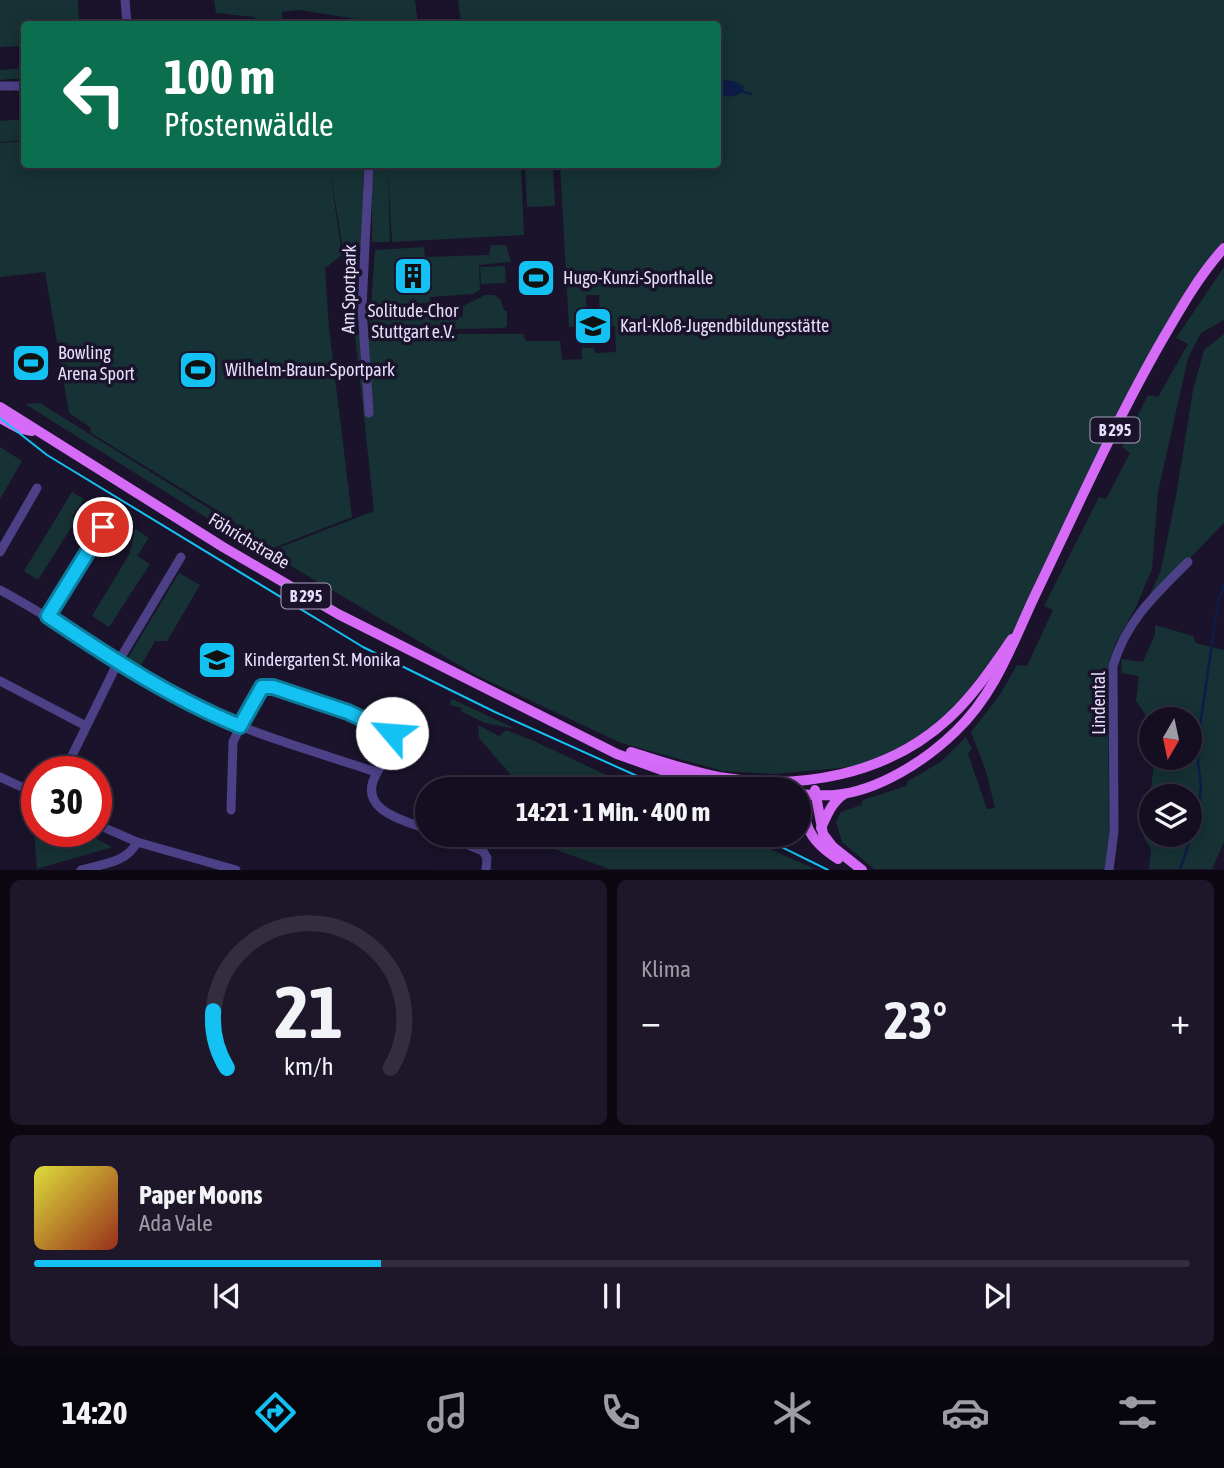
<!DOCTYPE html>
<html lang="de">
<head>
<meta charset="utf-8">
<style>
	body { margin:0; font-family:"Asap Condensed",sans-serif; background:#1d1729; color:#f1f3f6; height:100vh; display:flex; flex-direction:column; font-size:26px; white-space:nowrap }
	* { box-sizing:border-box; margin:0 }
	p { font-size:23px; color:#9d9ca5 }
	.icon { flex:none; width:38px; height:38px; fill:none; stroke:currentColor; stroke-width:2; stroke-linecap:round; stroke-linejoin:round }
	.map { position:relative; height:870px; overflow:hidden }
	.sheet { display:flex; flex-direction:column; gap:10px; padding:10px; background:#0b0812; flex:1 }
	.sheet>* { flex:none }
	.guide { position:absolute; left:21px; top:21px; width:700px; height:147px; border-radius:7px; box-shadow:0 4px 18px #0003,0 0 0 2px #332e3e; background:#0b6e4f; color:#fff; overflow:hidden }
	.needle { width:46px; rotate:189deg }
	.buttons { position:absolute; left:1139px; top:707px; display:grid; gap:14px }
	.buttons a { display:grid; place-items:center; width:63px; height:63px; border-radius:50%; background:#140e20; box-shadow:0 4px 18px #0003,0 0 0 2px #332e3e; font-size:35px }
	.speed { position:absolute; left:21px; top:756px; display:flex; gap:14px; font-size:35px; font-weight:700; text-align:center }
	.speed>* { display:grid; place-content:center; width:91px; height:91px; border-radius:50%; background:#140e20; box-shadow:0 4px 18px #0003,0 0 0 2px #332e3e; line-height:1 }
	.speed .limit { border:10px solid #d22; background:#fff; color:#111 }
	.pin { position:absolute; display:grid; place-items:center; width:60px; height:60px; color:#fff; margin:-30px; border:4px solid #fff; border-radius:50%; box-shadow:0 2px 7px #0007 }
	.me { position:absolute; width:77px; margin:-38px; rotate:297deg; stroke-linejoin:round; filter:drop-shadow(0 0 5px #0008) }
	.turn { display:flex; align-items:center; gap:24px; height:147px; padding:0 28px; font-size:32px }
	.turn .icon { width:91px; height:91px; stroke-width:2.5 }
	.turn b { display:block; font-size:49px; line-height:60px }
	.big { font-size:52px; font-weight:700; line-height:1.1 }
	.sheet .tile { flex:1; display:flex; flex-direction:column; justify-content:center; gap:10px; min-width:0; padding:0 24px; border-radius:10px; background:#1d1729 }
	.sheet .dial { align-items:center; gap:0 }
	.dial svg { height:182px; overflow:visible; fill:none; stroke:#332e3e; stroke-width:7; stroke-linecap:round; text-anchor:middle }
	.dial text { fill:#f1f3f6; stroke:none }
	.song { display:flex; align-items:center; gap:21px }
	.cover { width:84px; height:84px; border-radius:10px; background:linear-gradient(135deg,hsl(60 70% 55%),hsl(10 70% 35%)) }
	.played { height:7px; border-radius:4px; background:linear-gradient(90deg,#14c1f3 30%,#332e3e 30%) }
	.keys { display:flex; justify-content:space-around; direction:ltr }
	.heat { display:flex; justify-content:space-between; align-items:center; font-size:38px; direction:ltr }
	.sheet .tiles { flex:1; display:grid; gap:10px; grid-template-columns:1fr 1fr }
	.tile:last-child { grid-column:span 2 }
	.trip { position:absolute; left:415px; top:777px; width:396px; height:70px; border-radius:35px; background:#140e20; box-shadow:0 4px 18px #0003,0 0 0 2px #332e3e; font-weight:700; line-height:70px; text-align:center }
	.tab-bar { display:flex; height:112px; justify-content:space-around; align-items:center; background:#08060d; color:#9d9ca5 }
	.tab-bar .icon { width:49px; height:49px }
	.tab-bar .selected { color:#14c1f3 }
	.tab-bar b { font-size:32px; color:#f1f3f6 }
	.map>svg:first-child { display:block }
	.green { fill:#163234; fill-rule:evenodd }
	.water { fill:#0e1c48 }
	.lines { fill:none; stroke-linecap:round; stroke-linejoin:round }
	.stream { stroke:#0e1c48; stroke-width:2.5 }
	.minor { stroke:#4c4087; stroke-width:9 }
	.major { stroke:#d56bf7; stroke-width:10 }
	.tram { stroke:#14c1f3; stroke-width:2 }
	.route-casing { stroke:#0d7d9e; stroke-width:18 }
	.route { stroke:#14c1f3; stroke-width:12 }
	.labels { text-anchor:middle; stroke-width:7; stroke-linejoin:round; paint-order:stroke }
	.shield { fill:#1a132b; stroke:#a9a1be; stroke-width:2 }
	.shield-label { font-size:16px; font-weight:bold; fill:#e6defd }
	.poi-label { font-size:18px; fill:#e6defd; stroke:#1a132b; text-anchor:start }
	.street-label { font-size:18px; fill:#e6defd; stroke:#1a132b }
</style>
</head>
<body>
<div class="map">
<svg width="1224" height="870" viewBox="0 0 1224 870">
	<rect width="100%" height="100%" fill="#1a132b"/>
	<g class="green">
		<path d="M0 0H78L79 24H24V46L0 47Z"/>
		<path d="M214 0H415L418 24H389L299 10 282 12V24H262L253 17 216 13Z"/>
		<path d="M458 0H1224V241L1187 288 1150 353 1019 623 957 705 917 738 875 761 851 767 774 774 723 771 621 743 476 675 267 552 263 553 25 404 40 403 271 547 210 506 91 433 90 427 69 413 45 272 0 277V143L24 141V164L364 165 361 247 343 249 330 171 342 255 325 268 329 328 352 517 273 548 268 552 374 511 355 334H523L526 341H560L562 360 582 359V348H594L595 353 616 352 615 326 595 327V320L600 319 599 295H586L587 323 578 327H569L560 165 718 164V24H524L520 19 461 23Z"/>
		<path d="M24 68V78L0 80V70Z"/>
		<path d="M24 119V140L0 142V121Z"/>
		<path d="M372 165H521L524 235 392 242 388 173 390 242H372Z"/>
		<path d="M525 165H553L555 206 527 207Z"/>
		<path d="M491 245H506L511 262 479 265 480 290 473 294 430 297V303L371 305 375 250 424 247 425 257 489 255Z"/>
		<path d="M505 266 506 283 481 284 480 267Z"/>
		<path d="M1224 267V320L1201 333 1188 358 1158 492 1152 569 1136 607 1115 644 1108 667 1109 831 1105 869H874L842 842 836 822 841 812 861 805 863 800 906 786 908 781 942 761 966 737 972 749 968 754 987 809 995 808 986 771 971 732 999 696 1017 665 1027 666 1053 610 1044 606 1099 497 1106 499 1130 453 1122 447 1148 395 1158 397 1188 344 1176 338Z"/>
		<path d="M485 295H494L500 299 504 310 507 311V326L504 328 369 331 370 312 432 311 433 319 463 317V306Z"/>
		<path d="M1224 334V523L1146 603 1161 570 1176 496 1193 390 1204 350Z"/>
		<path d="M0 447 22 461 0 499Z"/>
		<path d="M72 492 84 499 72 517 76 520 38 580 24 571Z"/>
		<path d="M135 529 149 538 137 556 150 564 109 627 92 616 130 553Z"/>
		<path d="M179 573 200 585 167 641H155L139 669 126 661Z"/>
		<path d="M1155 625 1193 636 1196 643 1224 650V842L1212 869H1149L1151 849 1144 838 1155 758H1190V719H1152L1151 723 1136 701 1139 676 1122 673 1121 659 1143 662 1155 634ZM1152 796H1190V835H1152Z"/>
		<path d="M452 699 516 729 485 723 461 711 462 708 449 705Z"/>
		<path d="M478 725 499 736 506 730 534 741 636 789H506L510 774 479 738Z"/>
		<path d="M32 806 37 808V831H82L112 847 37 869Z"/>
		<path d="M516 835H738L815 869H609Z"/>
	</g>
	<path class="water" d="M722 80 734 81 744 87 743 91C735 98 727 97 718 95V81Z"/>
	<g class="lines">
		<g class="stream">
			<path d="M741 91 751 94"/>
			<path d="M1180 870 1197 818 1201 787 1198 762 1200 726 1218 602 1224 585"/>
		</g>
		<g class="minor">
			<path d="M125 0 127 24"/>
			<path d="M0 86H24"/>
			<path d="M369 413 362 308 369 164"/>
			<path d="M0 552 37 488"/>
			<path d="M0 590C73 629 140 682 216 716 268 739 322 754 376 772"/>
			<path d="M48 616 103 527"/>
			<path d="M0 681 86 726"/>
			<path d="M64 772 118 662 181 557"/>
			<path d="M0 777 37 794"/>
			<path d="M231 810 233 742 253 699 262 687H273L348 712 392 733 396 738C395 752 385 759 378 771 354 809 402 820 427 829"/>
			<path d="M96 824 137 842 236 870"/>
			<path d="M444 835 483 851 487 858 486 870"/>
			<path d="M81 870C102 864 127 863 137 842"/>
			<path d="M1109 870 1114 831 1113 666C1126 621 1156 594 1188 562"/>
		</g>
		<g class="major">
			<path d="M0 407 223 547 338 614 617 754 687 779 737 789"/>
			<path d="M0 418 18 428 32 431"/>
			<path d="M631 752C660 761 689 771 719 777 799 791 888 775 949 718 974 695 993 666 1012 639"/>
			<path d="M815 790 823 834 833 847 862 870"/>
			<path d="M798 794C810 795 823 796 835 795 878 791 925 761 955 732 997 692 1013 641 1037 591 1076 510 1113 427 1157 349 1178 313 1197 278 1224 248"/>
			<path d="M798 804C805 813 805 821 809 830 815 843 827 852 838 859"/>
			<path d="M821 828C827 815 832 802 844 794"/>
		</g>
		<g class="tram">
			<path d="M0 418 47 455 363 647 495 712 666 789"/>
			<path d="M757 835 828 870"/>
		</g>
	</g>
	<g class="lines">
		<g class="route-casing">
			<path id="route" d="M103 527 48 616C109 657 171 698 240 726L262 687H273L348 712 392 733"/>
		</g>
		<use href="#route" class="route"/>
	</g>
	<defs>
		<g id="building-square" transform="scale(2.0125)"><rect x="-9" y="-9" width="18" height="18" rx="4" fill="#14c1f3" stroke="#1a132b"/><path d="M-4-6H4V6H1V3H-1V6H-4ZM-2.5-4.3h1.7v1.8h-1.7ZM.8-4.3h1.7v1.8H.8ZM-2.5-1h1.7V.8h-1.7ZM.8-1h1.7V.8H.8Z" fill="#111"/></g>
		<g id="stadium-square" transform="scale(2.0125)"><rect x="-9" y="-9" width="18" height="18" rx="4" fill="#14c1f3" stroke="#1a132b"/><path d="M0-5a6.5 5 0 1 0 0 10a6.5 5 0 1 0 0-10ZM-3.5-1.8h7v3.6h-7Z" fill="#111"/></g>
		<g id="university-square" transform="scale(2.0125)"><rect x="-9" y="-9" width="18" height="18" rx="4" fill="#14c1f3" stroke="#1a132b"/><path d="M0-5L7-2L0 1L-7-2ZM-4 1L0 2.5L4 1V4Q0 6-4 4Z" fill="#111"/></g>
		<g id="school-square" transform="scale(2.0125)"><rect x="-9" y="-9" width="18" height="18" rx="4" fill="#14c1f3" stroke="#1a132b"/><path d="M0-5L7-2L0 1L-7-2ZM-4 1L0 2.5L4 1V4Q0 6-4 4Z" fill="#111"/></g>
	</defs>
	<g fill-rule="evenodd">
		<use href="#building-square" x="413" y="276"/>
		<use href="#stadium-square" x="536" y="278"/>
		<use href="#university-square" x="593" y="326"/>
		<use href="#stadium-square" x="31" y="363"/>
		<use href="#stadium-square" x="198" y="370"/>
		<use href="#school-square" x="217" y="660"/>
	</g>
	<g class="labels">
		<g class="shield">
			<rect x="1090.5" y="417.5" width="49" height="25" rx="5"/>
			<rect x="281.5" y="583.5" width="49" height="25" rx="5"/>
		</g>
		<g class="shield-label">
			<text x="1115" y="436">B 295</text>
			<text x="306" y="602">B 295</text>
		</g>
		<g class="poi-label">
			<text x="563" y="284">Hugo-Kunzi-Sporthalle</text>
			<text x="413" y="317" text-anchor="middle">Solitude-Chor<tspan x="413" dy="21">Stuttgart e.V.</tspan></text>
			<text x="620" y="332">Karl-Kloß-Jugendbildungsstätte</text>
			<text x="58" y="359">Bowling<tspan x="58" dy="21">Arena Sport</tspan></text>
			<text x="225" y="376">Wilhelm-Braun-Sportpark</text>
			<text x="244" y="666">Kindergarten St. Monika</text>
		</g>
		<g class="street-label">
			<text transform="translate(349 289) rotate(-89)" y="6">Am Sportpark</text>
			<text transform="translate(249 541) rotate(31)" y="6">Föhrichstraße</text>
			<text transform="translate(1099 703) rotate(-90)" y="6">Lindental</text>
		</g>
	</g>
</svg>
<div class="buttons">
<a><svg class="needle" viewBox="-14 -14 28 28"><path d="M0-13l5 13h-10z" fill="#e53935"/><path d="M0 13l5-13h-10z" fill="#9d9ca5"/></svg></a>
<a><svg class="icon" aria-label="layers" viewBox="0 0 24 24"><path d="M12 4l9 5-9 5-9-5zM3 14l9 5 9-5"/></svg></a>
</div>
<div class="speed"><div class="limit">30</div></div>
<div class="pin" style="left:103px;top:527px;background:#d93025"><svg class="icon" aria-label="arrive" viewBox="0 0 24 24"><path d="M6 21V4h12l-3 4 3 4H6"/></svg></div>
<svg class="me" style="left:392px;top:733px" viewBox="-20 -20 40 40"><circle r="19" fill="#fff"/><path d="M0-13L10 11 0 6-10 11z" fill="#14c1f3"/></svg>
<div class="trip">14:21 · 1 Min. · 400 m</div>
<div class="guide">
<div class="turn"><svg class="icon" aria-label="left" viewBox="0 0 24 24"><path d="M17 20v-9H6M10 6l-5 5 5 5"/></svg><div><b>100 m</b>Pfostenwäldle</div></div>
</div>
</div>
<section class="sheet">
<div class="tiles">
<div class="tile dial"><svg viewBox="0 0 100 80">
<path d="M14 69A42 42 0 1 1 86 69"/>
<path d="M14 69A42 42 0 0 1 8 44" stroke="#14c1f3"/>
<text x="50" y="56" font-size="32" font-weight="700">21</text>
<text x="50" y="72" font-size="11">km/h</text>
</svg></div>
<div class="tile"><p>Klima</p>
<div class="heat"><a>−</a><b class="big">23°</b><a>+</a></div>
</div>
<div class="tile">
<div class="song"><i class="cover"></i><div><b>Paper Moons</b><p>Ada Vale</p></div></div>
<div class="played"></div>
<div class="keys"><svg class="icon" aria-label="previous" viewBox="0 0 24 24"><path d="M18 5L8 12l10 7zM5 5v14"/></svg><svg class="icon" aria-label="pause" viewBox="0 0 24 24"><path d="M8 5v14M16 5v14"/></svg><svg class="icon" aria-label="next" viewBox="0 0 24 24"><path d="M6 5l10 7-10 7zM19 5v14"/></svg></div>
</div>
</div>
</section>
<nav class="tab-bar">
<b>14:20</b>
<svg class="icon selected" aria-label="directions" viewBox="0 0 24 24"><path d="M12 3l9 9-9 9-9-9zM9 14v-3h6M13 9l2 2-2 2"/></svg>
<svg class="icon" aria-label="music" viewBox="0 0 24 24"><path d="M9 18V5l10-2v13"/><circle cx="6" cy="18" r="3"/><circle cx="16" cy="16" r="3"/></svg>
<svg class="icon" aria-label="phone" viewBox="0 0 24 24"><path d="M5 4h4l2 5-3 2q2 4 5 5l2-3 5 2v4C11 20 4 13 5 4z"/></svg>
<svg class="icon" aria-label="climate" viewBox="0 0 24 24"><path d="M12 3v18M4 7l16 10M4 17L20 7"/></svg>
<svg class="icon" aria-label="car" viewBox="0 0 24 24"><path d="M5 17H2v-5l4-1 3-4h7l3 4 3 1v5h-3M9 17h6M6 11h13"/><circle cx="7" cy="17" r="2"/><circle cx="17" cy="17" r="2"/></svg>
<svg class="icon" aria-label="filters" viewBox="0 0 24 24"><path d="M4 7h16M4 17h16"/><circle cx="9" cy="7" r="2"/><circle cx="15" cy="17" r="2"/></svg>
</nav>
</body>
</html>
